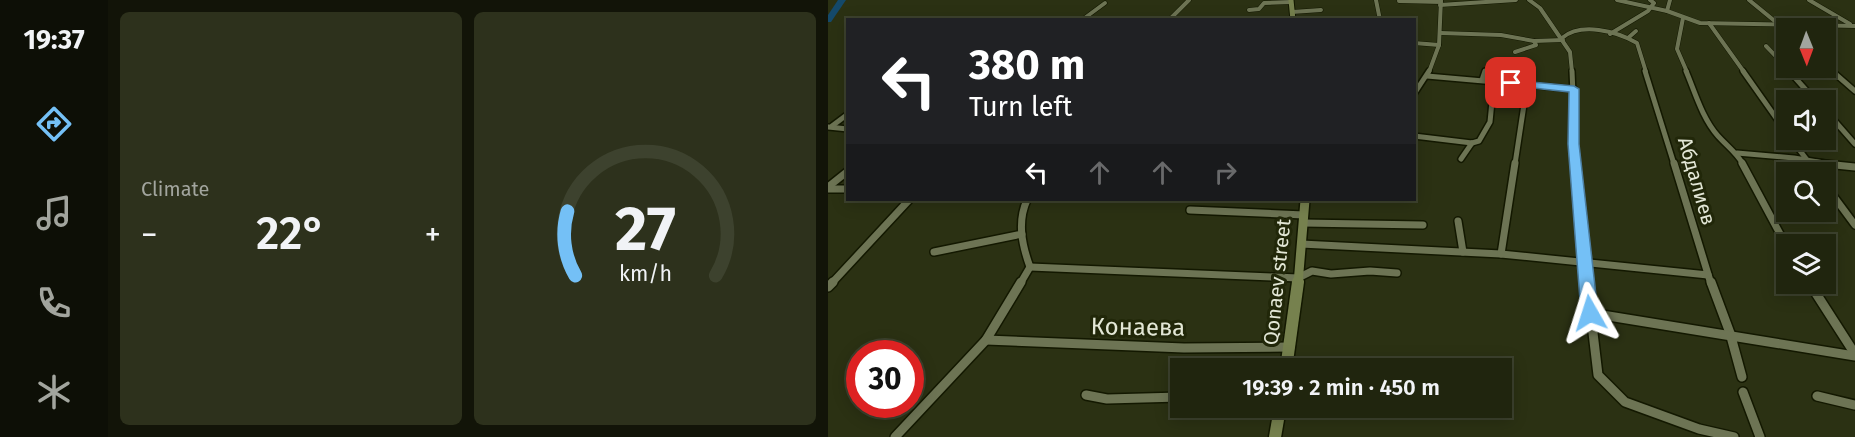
<!DOCTYPE html>
<html lang="en">
<head>
<meta charset="utf-8">
<style>
	body { margin:0; font-family:"Fira Sans",sans-serif; background:#2d311c; color:#f1f3f6; height:100vh; display:flex; flex-direction:column; font-size:22px; white-space:nowrap }
	* { box-sizing:border-box; margin:0 }
	p { font-size:20px; color:#a2a59e }
	.icon { flex:none; width:33px; height:33px; fill:none; stroke:currentColor; stroke-width:2; stroke-linecap:round; stroke-linejoin:round }
	.map { position:relative; flex:1; overflow:hidden }
	.details { display:flex; flex-direction:column; gap:12px; padding:12px; background:#121408; width:720px }
	.details>* { flex:none }
	.banner { position:absolute; left:18px; top:18px; width:570px; height:183px; border-radius:0px; box-shadow:0 3px 15px #0003,0 0 0 2px #3d422e; background:#202124; color:#fff; overflow:hidden }
	.needle { width:39px; rotate:179deg }
	.fabs { position:absolute; left:948px; top:18px; display:grid; gap:12px }
	.fabs a { display:grid; place-items:center; width:60px; height:60px; border-radius:0px; background:#20250e; box-shadow:0 3px 15px #0003,0 0 0 2px #3d422e; font-size:30px }
	.speed { position:absolute; left:18px; top:340px; display:flex; gap:12px; font-size:30px; font-weight:700; text-align:center }
	.speed>* { display:grid; place-content:center; width:78px; height:78px; border-radius:50%; background:#20250e; box-shadow:0 3px 15px #0003,0 0 0 2px #3d422e; line-height:1 }
	.speed .limit { border:9px solid #d22; background:#fff; color:#111 }
	.pin { position:absolute; display:grid; place-items:center; width:51px; height:51px; color:#fff; margin:-26px; border-radius:12px; box-shadow:0 3px 9px #0006 }
	.me { position:absolute; width:66px; margin:-33px; rotate:354deg; stroke-linejoin:round; filter:drop-shadow(0 0 4px #0008) }
	.turn { display:flex; align-items:center; gap:21px; height:126px; padding:0 24px; font-size:27px }
	.turn .icon { width:78px; height:78px; stroke-width:2.5 }
	.turn b { display:block; font-size:42px; line-height:51px }
	.lanes { display:flex; align-items:center; height:57px; padding:0 24px; background:#0003; justify-content:center; gap:30px; direction:ltr }
	.lanes .off { opacity:.35 }
	.big { font-size:45px; font-weight:600; line-height:1.1 }
	.details .widget { flex:1; display:flex; flex-direction:column; justify-content:center; gap:9px; min-width:0; padding:0 21px; border-radius:9px; background:#2d311c }
	.details .dial { align-items:center; gap:0 }
	.dial svg { height:156px; overflow:visible; fill:none; stroke:#3d422e; stroke-width:7; stroke-linecap:round; text-anchor:middle }
	.dial text { fill:#f1f3f6; stroke:none }
	.heat { display:flex; justify-content:space-between; align-items:center; font-size:33px; direction:ltr }
	.details .tiles { flex:1; display:grid; gap:12px; grid-template-columns:repeat(2,1fr) }
	.trip { position:absolute; left:342px; top:358px; width:342px; height:60px; border-radius:0px; background:#20250e; box-shadow:0 3px 15px #0003,0 0 0 2px #3d422e; font-weight:600; line-height:60px; text-align:center }
	main { display:flex; flex:1; min-height:0 }
	.menu { display:flex; flex-direction:column; width:108px; justify-content:space-around; align-items:center; background:#0d0f06; color:#a2a59e }
	.menu .icon { width:42px; height:42px }
	.menu .active { color:#74c0f6 }
	.menu b { font-size:27px; color:#f1f3f6 }
	.map>svg:first-child { display:block }
	.lines { fill:none; stroke-linecap:round; stroke-linejoin:round }
	.river { fill:#14496a; fill-rule:evenodd }
	.minor-far3-casing { stroke:#131800; stroke-width:5 }
	.minor-far2-casing { stroke:#131800; stroke-width:8 }
	.minor-far1-casing { stroke:#131800; stroke-width:10 }
	.minor-casing { stroke:#131800; stroke-width:12 }
	.secondary-far2-casing { stroke:#131800; stroke-width:7 }
	.secondary-far1-casing { stroke:#131800; stroke-width:12 }
	.secondary-casing { stroke:#131800; stroke-width:15 }
	.minor-far3 { stroke:#6d7454; stroke-width:4 }
	.minor-far2 { stroke:#6d7454; stroke-width:5 }
	.minor-far1 { stroke:#6d7454; stroke-width:7 }
	.minor { stroke:#6d7454; stroke-width:9 }
	.secondary-far2 { stroke:#76814e; stroke-width:5 }
	.secondary-far1 { stroke:#76814e; stroke-width:9 }
	.secondary { stroke:#76814e; stroke-width:12 }
	.route { fill:#74c0f6; stroke:#4b7da0; stroke-width:1.5 }
	.labels { text-anchor:middle; stroke-width:6; stroke-linejoin:round; paint-order:stroke }
	.street-label { font-size:20px; fill:#e3e7d6; stroke:#212709 }
	.near-street-label { font-size:24px; fill:#e3e7d6; stroke:#212709 }
</style>
</head>
<body>
<main>
<nav class="menu">
<b>19:37</b>
<svg class="icon active" aria-label="directions" viewBox="0 0 24 24"><path d="M12 3l9 9-9 9-9-9zM9 14v-3h6M13 9l2 2-2 2"/></svg>
<svg class="icon" aria-label="music" viewBox="0 0 24 24"><path d="M9 18V5l10-2v13"/><circle cx="6" cy="18" r="3"/><circle cx="16" cy="16" r="3"/></svg>
<svg class="icon" aria-label="phone" viewBox="0 0 24 24"><path d="M5 4h4l2 5-3 2q2 4 5 5l2-3 5 2v4C11 20 4 13 5 4z"/></svg>
<svg class="icon" aria-label="climate" viewBox="0 0 24 24"><path d="M12 3v18M4 7l16 10M4 17L20 7"/></svg>
</nav>
<section class="details">
<div class="tiles">
<div class="widget"><p>Climate</p>
<div class="heat"><a>−</a><b class="big">22°</b><a>+</a></div>
</div>
<div class="widget dial"><svg viewBox="0 0 100 80">
<path d="M14 69A42 42 0 1 1 86 69"/>
<path d="M14 69A42 42 0 0 1 10 36" stroke="#74c0f6"/>
<text x="50" y="56" font-size="32" font-weight="700">27</text>
<text x="50" y="72" font-size="11">km/h</text>
</svg></div>
</div>
</section>
<div class="map">
<svg width="1027" height="437" viewBox="0 0 1027 437">
	<rect width="100%" height="100%" fill="#2b3113"/>
	<g class="lines">
		<path class="river" d="M10 0H18L3 22H0V15Z"/>
		<g class="minor-far3-casing">
			<g id="minor-far3">
				<path d="M548 0 552 20"/>
				<path d="M701 0 712 8 742 52 744 72"/>
				<path d="M789 0 839 11 872 23 1027 26"/>
				<path d="M921 0 954 27"/>
				<path d="M981 0 1022 24"/>
				<path d="M571 1 613 2"/>
				<path d="M612 5 688 0"/>
				<path d="M421 10 431 9 436 3 463 2"/>
				<path d="M839 11 842 0"/>
				<path d="M464 12 493 10"/>
				<path d="M855 18 849 49 859 72"/>
				<path d="M254 20 277 3"/>
				<path d="M341 20 361 0"/>
				<path d="M881 23 916 72"/>
				<path d="M613 33 673 35 706 41 735 40"/>
				<path d="M782 34 820 11 826 3 822 0"/>
				<path d="M734 38C753 22 788 31 809 43L818 72"/>
				<path d="M800 38 808 31"/>
				<path d="M586 43 611 45"/>
				<path d="M938 46 958 67"/>
				<path d="M687 52 708 45 706 41"/>
				<path d="M998 65 1006 72"/>
				<path d="M959 68 963 72"/>
				<path d="M601 72 611 45 613 0"/>
			</g>
		</g>
		<g class="minor-far2-casing">
			<g id="minor-far2">
				<path d="M744 71 748 164"/>
				<path d="M817 71 846 164"/>
				<path d="M858 71C867 92 874 118 890 136 899 146 908 152 915 164"/>
				<path d="M915 71 958 132"/>
				<path d="M961 71 987 100"/>
				<path d="M1004 71 1027 91"/>
				<path d="M599 76 746 89"/>
				<path d="M654 80 657 71"/>
				<path d="M586 94 601 71"/>
				<path d="M998 111 1027 144"/>
				<path d="M4 126 20 114"/>
				<path d="M0 127 20 129"/>
				<path d="M586 136 644 143 651 141 662 122 666 81"/>
				<path d="M964 140 982 164"/>
				<path d="M909 153 966 158 1002 164"/>
				<path d="M633 159 644 143"/>
				<path d="M687 164 699 85"/>
			</g>
		</g>
		<g class="minor-far1-casing">
			<g id="minor-far1">
				<path d="M748 163 759 284"/>
				<path d="M846 163 883 284"/>
				<path d="M914 163 958 245"/>
				<path d="M981 163 988 172"/>
				<path d="M988 163 1027 167"/>
				<path d="M998 186 1027 225"/>
				<path d="M0 187 20 171"/>
				<path d="M0 189H20"/>
				<path d="M199 200C189 222 194 245 202 267"/>
				<path d="M362 210 476 215"/>
				<path d="M630 221 635 252"/>
				<path d="M475 223 595 225"/>
				<path d="M473 244 673 254 880 275"/>
				<path d="M106 252 194 234"/>
				<path d="M673 254 687 163"/>
				<path d="M202 267 470 278 484 271 503 274 542 271 569 273"/>
				<path d="M3 284 81 200"/>
				<path d="M192 284 202 267"/>
			</g>
		</g>
		<g class="minor-casing">
			<g id="minor">
				<path d="M759 282 770 375 797 402 871 429 906 437"/>
				<path d="M883 282 902 333 914 377"/>
				<path d="M982 284 1027 354"/>
				<path d="M0 287 5 282"/>
				<path d="M762 313 1027 356"/>
				<path d="M158 340 356 348 462 347"/>
				<path d="M915 392 932 437"/>
				<path d="M258 395 279 399 352 397"/>
				<path d="M989 396 1027 405"/>
				<path d="M67 437 158 340 193 282"/>
			</g>
		</g>
		<g class="secondary-far2-casing">
			<path id="secondary-far2" d="M463 0 465 20"/>
		</g>
		<g class="secondary-far1-casing">
			<path id="secondary-far1" d="M470 284 477 200"/>
		</g>
		<g class="secondary-casing">
			<g id="secondary">
				<path d="M458 369 470 282"/>
				<path d="M447 437 452 408"/>
			</g>
		</g>
		<use href="#minor-far3" class="minor-far3"/>
		<use href="#minor-far2" class="minor-far2"/>
		<use href="#minor-far1" class="minor-far1"/>
		<use href="#minor" class="minor"/>
		<use href="#secondary-far2" class="secondary-far2"/>
		<use href="#secondary-far1" class="secondary-far1"/>
		<use href="#secondary" class="secondary"/>
	</g>
	<path class="route" d="M683 80 746 86 751 89V144L770 313 768 318H756L753 313 740 144 741 92 679 85 678 83Z"/>
	<g class="labels">
		<g class="street-label">
			<text transform="translate(869 181) rotate(74)" y="7">Абдалиев</text>
			<text transform="translate(449 282) rotate(-84)" y="7">Qonaev street</text>
		</g>
		<g class="near-street-label">
			<text transform="translate(310 327) rotate(1)" y="8">Конаева</text>
		</g>
	</g>
</svg>
<div class="fabs">
<a><svg class="needle" viewBox="-14 -14 28 28"><path d="M0-13l5 13h-10z" fill="#e53935"/><path d="M0 13l5-13h-10z" fill="#a2a59e"/></svg></a>
<a><svg class="icon" aria-label="sound" viewBox="0 0 24 24"><path d="M4 9h4l5-4v14l-5-4H4zM17 9q2 3 0 6"/></svg></a>
<a><svg class="icon" aria-label="search" viewBox="0 0 24 24"><circle cx="10" cy="10" r="6"/><path d="M15 15l6 6"/></svg></a>
<a><svg class="icon" aria-label="layers" viewBox="0 0 24 24"><path d="M12 4l9 5-9 5-9-5zM3 14l9 5 9-5"/></svg></a>
</div>
<div class="speed"><div class="limit">30</div></div>
<div class="pin" style="left:683px;top:83px;background:#d93025"><svg class="icon" aria-label="arrive" viewBox="0 0 24 24"><path d="M6 21V4h12l-3 4 3 4H6"/></svg></div>
<svg class="me" style="left:762px;top:313px" viewBox="-20 -20 40 40"><path d="M0-17L14 15 0 8-14 15z" fill="#74c0f6" stroke="#fff" stroke-width="4"/></svg>
<div class="trip">19:39 · 2 min · 450 m</div>
<div class="banner">
<div class="turn"><svg class="icon" aria-label="left" viewBox="0 0 24 24"><path d="M17 20v-9H6M10 6l-5 5 5 5"/></svg><div><b>380 m</b>Turn left</div></div>
<div class="lanes"><svg class="icon" aria-label="left" viewBox="0 0 24 24"><path d="M17 20v-9H6M10 6l-5 5 5 5"/></svg><svg class="icon off" aria-label="ahead" viewBox="0 0 24 24"><path d="M12 20V5M6 11l6-6 6 6"/></svg><svg class="icon off" aria-label="ahead" viewBox="0 0 24 24"><path d="M12 20V5M6 11l6-6 6 6"/></svg><svg class="icon off" aria-label="right" viewBox="0 0 24 24"><path d="M7 20v-9h11M14 6l5 5-5 5"/></svg></div>
</div>
</div>
</main>
</body>
</html>
